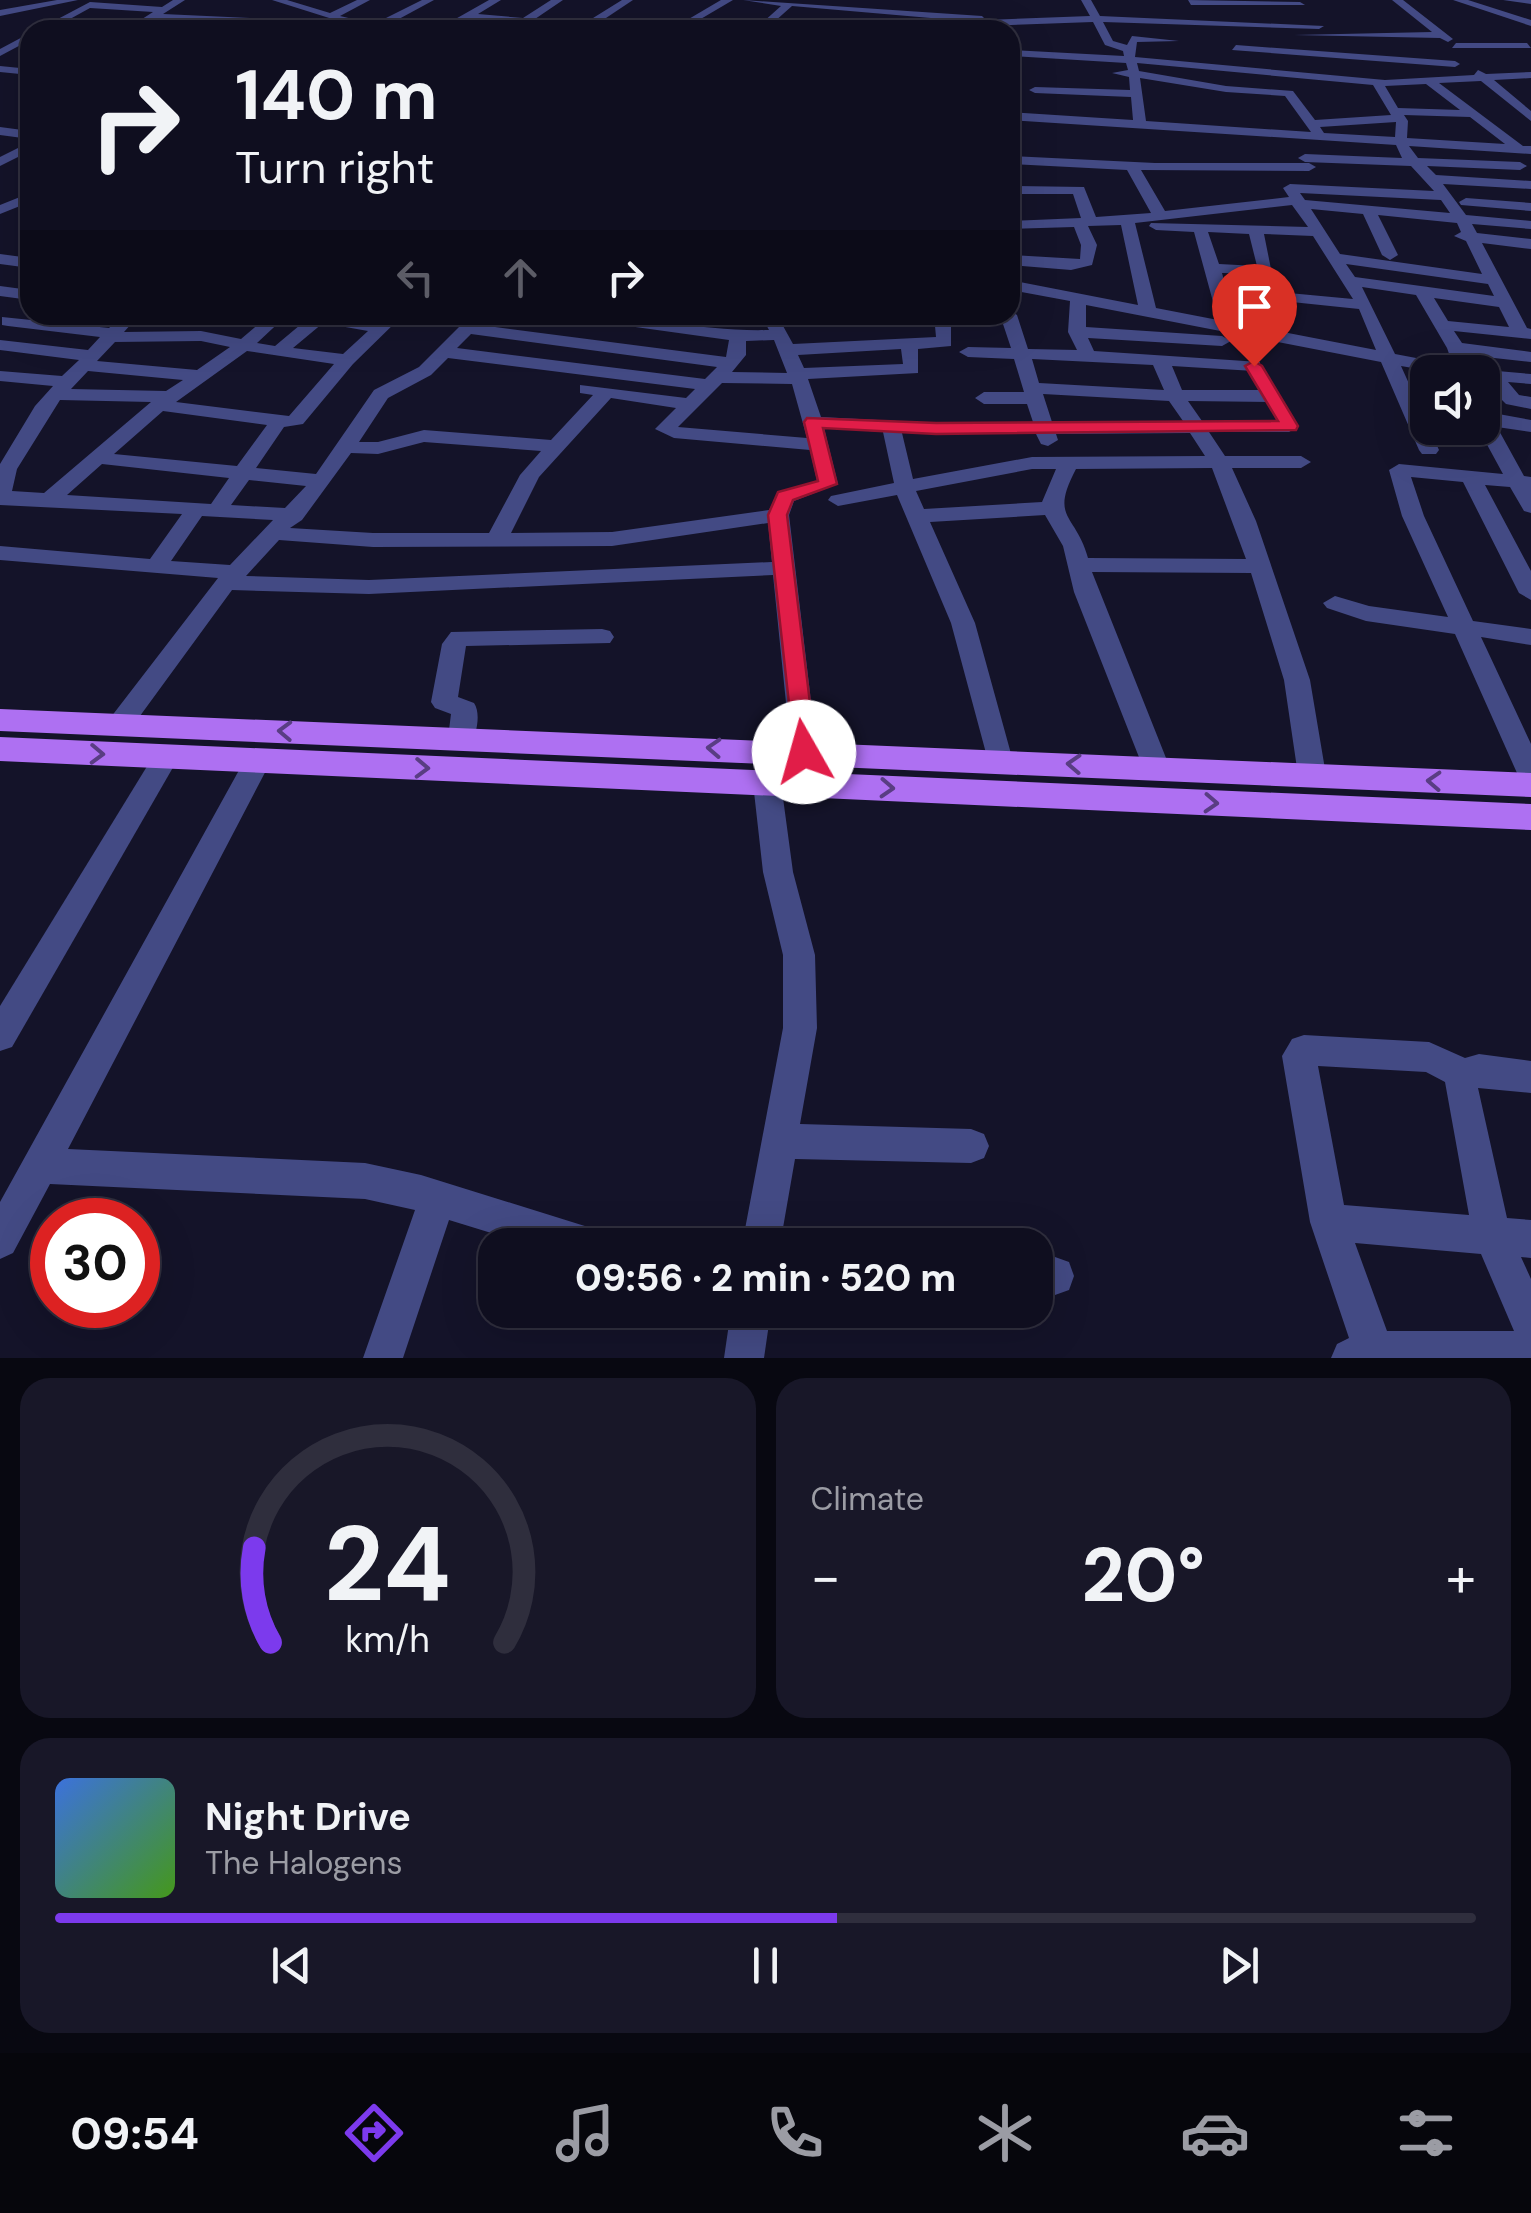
<!DOCTYPE html>
<html lang="en">
<head>
<meta charset="utf-8">
<style>
	body { margin:0; font-family:"DM Sans",sans-serif; background:#181728; color:#f1f3f6; height:100vh; display:flex; flex-direction:column; font-size:38px; white-space:nowrap }
	* { box-sizing:border-box; margin:0 }
	p { font-size:32px; color:#9b9ca4 }
	.icon { flex:none; width:55px; height:55px; fill:none; stroke:currentColor; stroke-width:2; stroke-linecap:round; stroke-linejoin:round }
	.map { position:relative; height:1358px; overflow:hidden }
	.panel { display:flex; flex-direction:column; gap:20px; padding:20px; background:#080811; flex:1 }
	.panel>* { flex:none }
	.top-card { position:absolute; left:20px; top:20px; width:1000px; height:305px; border-radius:30px; box-shadow:0 10px 40px #0002,0 0 0 2px #2f2e3d; background:#0f0e1f; color:#f1f3f6; overflow:hidden }
	.tools { position:absolute; left:1410px; top:355px; display:grid; gap:20px }
	.tools a { display:grid; place-items:center; width:90px; height:90px; border-radius:20px; background:#0f0e1f; box-shadow:0 10px 40px #0002,0 0 0 2px #2f2e3d; font-size:50px }
	.speed { position:absolute; left:30px; top:1198px; display:flex; gap:20px; font-size:50px; font-weight:700; text-align:center }
	.speed>* { display:grid; place-content:center; width:130px; height:130px; border-radius:50%; background:#0f0e1f; box-shadow:0 10px 40px #0002,0 0 0 2px #2f2e3d; line-height:1 }
	.speed .limit { border:15px solid #d22; background:#fff; color:#111 }
	.pin { position:absolute; display:grid; place-items:center; width:85px; height:85px; color:#fff; margin:-102px -42px; border-radius:50% 50% 50% 0; rotate:-45deg; box-shadow:0 0 10px #0007 }
	.pin .icon { rotate:45deg }
	.me { position:absolute; width:110px; margin:-55px; rotate:353deg; stroke-linejoin:round; filter:drop-shadow(0 0 8px #0008) }
	.turn { display:flex; align-items:center; gap:35px; height:210px; padding:0 50px; font-size:45px }
	.turn .icon { width:130px; height:130px; stroke-width:2.5 }
	.turn b { display:block; font-size:70px; line-height:85px }
	.lanes { display:flex; align-items:center; height:95px; padding:0 50px; background:#0003; justify-content:center; gap:50px; direction:ltr }
	.lanes .off { opacity:.35 }
	.big { font-size:75px; font-weight:800; line-height:1.1 }
	.panel .widget { flex:1; display:flex; flex-direction:column; justify-content:center; gap:15px; min-width:0; padding:0 35px; border-radius:30px; background:#181728 }
	.panel .dial { align-items:center; gap:0 }
	.dial svg { height:260px; overflow:visible; fill:none; stroke:#2f2e3d; stroke-width:7; stroke-linecap:round; text-anchor:middle }
	.dial text { fill:#f1f3f6; stroke:none }
	.song { display:flex; align-items:center; gap:30px }
	.cover { width:120px; height:120px; border-radius:15px; background:linear-gradient(135deg,hsl(220 70% 55%),hsl(100 70% 35%)) }
	.played { height:10px; border-radius:5px; background:linear-gradient(90deg,#7c3aed 55%,#2f2e3d 55%) }
	.keys { display:flex; justify-content:space-around; direction:ltr }
	.heat { display:flex; justify-content:space-between; align-items:center; font-size:55px; direction:ltr }
	.panel .tiles { flex:1; display:grid; gap:20px; grid-template-columns:1fr 1fr }
	.widget:last-child { grid-column:span 2 }
	.trip { position:absolute; left:478px; top:1228px; width:575px; height:100px; border-radius:30px; background:#0f0e1f; box-shadow:0 10px 40px #0002,0 0 0 2px #2f2e3d; font-weight:800; line-height:100px; text-align:center }
	.dock { display:flex; height:160px; justify-content:space-around; align-items:center; background:#06060c; color:#9b9ca4 }
	.dock .icon { width:70px; height:70px }
	.dock .on { color:#7c3aed }
	.dock b { font-size:45px; color:#f1f3f6 }
	.map>svg:first-child { display:block }
	.lines { fill:none; stroke-linecap:round; stroke-linejoin:round }
	.minor { fill:#434a84; fill-rule:evenodd }
	.major { fill:#ae70f2; fill-rule:evenodd }
	.oneway { stroke:#593d83 }
	.route { fill:#e11d48; stroke:#92132f; stroke-width:2.5 }
</style>
</head>
<body>
<div class="map">
<svg width="1531" height="1358" viewBox="0 0 1531 1358">
	<rect width="100%" height="100%" fill="#141329"/>
	<g class="lines">
		<g class="minor">
			<path d="M57 0H78L0 16V10Z"/>
			<path d="M173 0H185L163 14 250 18 154 20 137 30H125L153 12 90 8 50 30H37L90 2 162 7Z"/>
			<path d="M272 0H287L330 13 357 0H370L340 16 374 24 422 0H434L386 26 398 30 361 28Z"/>
			<path d="M489 0H501L478 14 523 18 551 0H563L535 19 585 23 622 0H633L588 30 468 19 448 30H436Z"/>
			<path d="M721 0H733L682 30H670Z"/>
			<path d="M743 0 982 16 986 20 1090 16 1081 0H1091L1100 16 1324 26 1319 29 1103 22 1113 41 1127 45 1132 36 1179 41 1137 42 1135 57 1385 80 1474 75 1478 70 1486 74 1531 72V78L1494 80 1531 111V121L1481 81 1439 83 1523 146H1531V154L1409 146 1418 158 1520 162 1527 166 1520 170 1427 166 1436 175 1531 181V189L1443 184 1466 215 1531 221V229L1472 224 1477 233 1531 239V249L1482 243 1527 328 1531 329V339L1454 331 1462 343 1531 352V362L1467 355 1473 372H1436L1401 366 1439 450 1436 454H1422L1419 450 1381 362 1086 305V327L1222 336 1231 341 1222 346 1088 338 1094 351 1260 362V370L1254 371 1172 366 1182 390H1271L1280 396 1271 402 1188 401 1202 421 1289 420 1299 426 1289 432H1209L1225 456H1301L1311 462 1301 468H1232L1256 521 1310 680 1326 775 1322 782H1302L1298 775 1284 680 1251 573 1092 572 1170 768 1166 775H1146L1074 592 1063 546 1045 515 930 522 975 623 1013 761 1010 768H990L951 623 897 495 838 506 828 500 831 496 894 483 883 432 824 428 838 484 794 501 789 515 817 752 813 759H795L791 752 773 575 369 594 232 590 129 731H111L107 724 111 717 218 578 0 560V546L150 559 182 514 0 505V464L35 406 53 386 0 381V371L62 376 79 360 0 350V340L88 350 100 337 8 326 2 325V317L109 328 122 315H139L124 332 201 331 241 339 269 315H287L257 343 275 346 312 315 377 323 385 315H403L353 364 303 424 284 427 256 468 316 474 374 390 419 367 471 315H488L480 325 726 357 729 340 585 320 577 315C641 315 704 332 769 330L761 315H777L793 344 936 337 934 315H1010V310L1017 315 1028 349 1077 350 1068 332 1070 301 1010 290V280L1138 305 1121 225 1088 226 1097 245 1092 265 1071 270 1010 265V255L1080 259 1081 245 1074 227 1010 229V221L1081 218 1073 194H1010V186L1084 187 1096 217 1151 213 1127 170 1010 164V156L1155 163H1309L1316 167 1309 171 1141 170 1165 211 1289 197 1283 188 1290 184 1434 191 1411 166 1305 162 1298 158 1305 154 1402 158 1396 145 1010 120V112L1133 120 1131 97 1035 93 1029 90 1035 87 1130 90 1129 77 1112 73 1128 70 1126 63 1010 56V50L1124 56 1123 51 1105 45 1093 22 981 26 977 22 792 6 765 30H754L781 6ZM1137 63 1373 85 1391 115 1315 120 1293 91 1226 86 1139 71ZM1140 78 1226 92 1285 96 1311 132 1146 121ZM1426 84 1460 110 1398 108 1385 86ZM1404 115 1470 117 1505 144 1407 138 1408 121ZM1396 122 1395 137 1324 133 1320 127ZM1300 193 1441 200 1450 213 1305 200ZM1292 205 1308 227 1151 223 1149 226 1156 230 1194 232 1218 320 1156 308 1135 223ZM1311 209 1363 214 1382 255 1390 260 1398 255 1378 215 1457 223 1461 232 1454 236 1466 241 1482 274 1340 254ZM1208 232 1249 234 1257 266 1219 264ZM1264 234 1313 236 1353 299 1258 290 1250 295 1252 298 1359 309 1376 350 1236 323 1222 273 1272 274ZM1346 264 1488 284 1494 296 1355 277ZM1362 287 1416 295 1447 348 1453 365 1395 354ZM1434 298 1499 307 1509 327 1448 321ZM323 323 368 331 343 354 293 348ZM951 324H1003L1011 348 968 347 959 352 968 357 1014 359 1024 392H984L975 398 984 404H1027L1033 422 936 423 821 417 808 379 918 373V349L951 346ZM471 334 717 367 705 379 457 348ZM774 340 787 373 732 372 746 355V341ZM201 341 230 347 197 370 97 361 115 342ZM901 349 903 364 804 368 798 355ZM247 351 334 364 289 416 176 402ZM448 358 695 389 686 398 580 385V393L593 395 551 440 424 430 378 442H359L388 398 431 375ZM1032 359 1153 365 1164 390 1039 383ZM88 371 183 380 166 391 71 389ZM722 383 792 384 807 438 678 427ZM1043 394 1169 401 1183 421 1052 422ZM611 398 676 408 655 429 674 438 810 450 817 481 778 493 769 510 612 532 511 533 539 477ZM60 400 151 402 44 493 12 491 17 469ZM163 411 267 425 237 466 114 454ZM902 433 1036 434 1041 444 1048 446 1058 440 1056 434 1190 433 1205 456 1032 457 913 479ZM424 442 541 451 520 475 489 533H373L290 528 302 520 351 453 378 454ZM102 464 229 478 211 504 67 495ZM1212 468 1246 559 1088 558C1076 513 1049 520 1076 469ZM1032 469H1056L1042 502 924 509 916 491ZM249 480 306 486 285 508 231 505ZM202 516 273 520 230 565 171 561ZM768 523 772 562 369 580 246 576 279 540 373 547 612 546Z"/>
			<path d="M1188 0 1300 2 1305 5H1191Z"/>
			<path d="M1392 0H1403L1453 39 1448 42 1440 38 1294 35 1432 32Z"/>
			<path d="M1453 0H1468L1531 20V26Z"/>
			<path d="M1503 0H1531V4Z"/>
			<path d="M30 33V40L0 56V49Z"/>
			<path d="M1456 43H1527L1531 48H1452Z"/>
			<path d="M1236 45 1455 61 1460 64 1455 67 1232 50Z"/>
			<path d="M0 66 30 69V75L0 72Z"/>
			<path d="M0 127 30 131V139L0 135Z"/>
			<path d="M30 142V151L0 166V157Z"/>
			<path d="M30 193V202L0 214V205Z"/>
			<path d="M1466 198 1531 203V211L1461 205 1459 202Z"/>
			<path d="M0 254 30 258V268L0 264Z"/>
			<path d="M0 286 30 290V300L0 296Z"/>
			<path d="M1486 370 1531 374V384L1508 382 1519 395 1531 397V409L1506 404 1482 380V372H1479Z"/>
			<path d="M1482 411 1531 420V432L1497 427 1524 476 1531 477V513L1524 511 1510 487 1485 485 1531 571V600L1519 593 1463 482 1411 477 1424 516 1473 621 1531 629V645L1481 637 1531 744V783L1521 780 1517 773 1455 634 1366 621 1327 608 1323 603 1335 596 1369 606 1448 617 1402 516 1389 470 1399 464 1503 474 1478 428H1482Z"/>
			<path d="M602 629 610 631 614 637 610 643 466 646 458 697 474 703C481 713 477 734 470 745H452L448 738 451 714 435 708 431 702 442 644 451 632Z"/>
			<path d="M166 747 175 750 179 757 12 1047 0 1051V1006L157 750Z"/>
			<path d="M258 751 268 754 271 761 68 1149 365 1163 421 1175 604 1232 610 1245H530L449 1220 403 1358H363L415 1210 365 1199 50 1184 13 1253 0 1259V1202L248 754Z"/>
			<path d="M767 773 777 776 781 783 793 872 815 955 817 1028 800 1124 971 1129 984 1134 989 1146 984 1158 971 1163 795 1159 780 1245H742L783 1028V955L763 872 753 783 757 776Z"/>
			<path d="M1304 1035 1429 1042 1465 1058 1479 1054 1531 1061V1093L1478 1088 1507 1218 1531 1220V1258L1521 1257 1531 1279V1358H1331L1337 1344 1349 1338 1310 1222 1282 1056 1292 1039ZM1318 1066 1426 1072 1445 1082 1469 1215 1344 1205ZM1355 1243 1481 1254 1514 1331H1387Z"/>
			<path d="M1035 1257H1055L1069 1262 1074 1276 1069 1290 1055 1295H1035Z"/>
			<path d="M731 1310H771L764 1358H724Z"/>
		</g>
		<g class="major">
			<path d="M0 709 1531 773V797L0 731Z"/>
			<path d="M0 737 1531 804V830L0 761Z"/>
		</g>
	</g>
	<defs><path id="oneway-chevron" d="M-2-3.5L2.5 0L-2 3.5" fill="none" stroke-width="1.6" stroke-linecap="round" stroke-linejoin="round" transform="scale(2.5)"/></defs>
	<g class="oneway">
		<use href="#oneway-chevron" transform="translate(285 731) rotate(-178)"/>
		<use href="#oneway-chevron" transform="translate(714 748) rotate(-177)"/>
		<use href="#oneway-chevron" transform="translate(97 754) rotate(2)"/>
		<use href="#oneway-chevron" transform="translate(1074 764) rotate(-177)"/>
		<use href="#oneway-chevron" transform="translate(422 768) rotate(2)"/>
		<use href="#oneway-chevron" transform="translate(1434 781) rotate(-177)"/>
		<use href="#oneway-chevron" transform="translate(887 788) rotate(3)"/>
		<use href="#oneway-chevron" transform="translate(1211 803) rotate(3)"/>
	</g>
	<path class="route" d="M1254 361 1262 366 1298 426 1296 430 936 434 823 428 837 484 793 500 787 515 816 752 804 761 795 758 768 515 778 492 818 481 804 422 807 418 936 423 1278 421 1245 366Z"/>
</svg>
<div class="tools">
<a><svg class="icon" aria-label="sound" viewBox="0 0 24 24"><path d="M4 9h4l5-4v14l-5-4H4zM17 9q2 3 0 6"/></svg></a>
</div>
<div class="speed"><div class="limit">30</div></div>
<div class="pin" style="left:1254px;top:366px;background:#d93025"><svg class="icon" aria-label="arrive" viewBox="0 0 24 24"><path d="M6 21V4h12l-3 4 3 4H6"/></svg></div>
<svg class="me" style="left:804px;top:752px" viewBox="-20 -20 40 40"><circle r="19" fill="#fff"/><path d="M0-13L10 11 0 6-10 11z" fill="#e11d48"/></svg>
<div class="trip">09:56 · 2 min · 520 m</div>
<div class="top-card">
<div class="turn"><svg class="icon" aria-label="right" viewBox="0 0 24 24"><path d="M7 20v-9h11M14 6l5 5-5 5"/></svg><div><b>140 m</b>Turn right</div></div>
<div class="lanes"><svg class="icon off" aria-label="left" viewBox="0 0 24 24"><path d="M17 20v-9H6M10 6l-5 5 5 5"/></svg><svg class="icon off" aria-label="ahead" viewBox="0 0 24 24"><path d="M12 20V5M6 11l6-6 6 6"/></svg><svg class="icon" aria-label="right" viewBox="0 0 24 24"><path d="M7 20v-9h11M14 6l5 5-5 5"/></svg></div>
</div>
</div>
<section class="panel">
<div class="tiles">
<div class="widget dial"><svg viewBox="0 0 100 80">
<path d="M14 69A42 42 0 1 1 86 69"/>
<path d="M14 69A42 42 0 0 1 9 40" stroke="#7c3aed"/>
<text x="50" y="56" font-size="32" font-weight="700">24</text>
<text x="50" y="72" font-size="11">km/h</text>
</svg></div>
<div class="widget"><p>Climate</p>
<div class="heat"><a>−</a><b class="big">20°</b><a>+</a></div>
</div>
<div class="widget">
<div class="song"><i class="cover"></i><div><b>Night Drive</b><p>The Halogens</p></div></div>
<div class="played"></div>
<div class="keys"><svg class="icon" aria-label="previous" viewBox="0 0 24 24"><path d="M18 5L8 12l10 7zM5 5v14"/></svg><svg class="icon" aria-label="pause" viewBox="0 0 24 24"><path d="M8 5v14M16 5v14"/></svg><svg class="icon" aria-label="next" viewBox="0 0 24 24"><path d="M6 5l10 7-10 7zM19 5v14"/></svg></div>
</div>
</div>
</section>
<nav class="dock">
<b>09:54</b>
<svg class="icon on" aria-label="directions" viewBox="0 0 24 24"><path d="M12 3l9 9-9 9-9-9zM9 14v-3h6M13 9l2 2-2 2"/></svg>
<svg class="icon" aria-label="music" viewBox="0 0 24 24"><path d="M9 18V5l10-2v13"/><circle cx="6" cy="18" r="3"/><circle cx="16" cy="16" r="3"/></svg>
<svg class="icon" aria-label="phone" viewBox="0 0 24 24"><path d="M5 4h4l2 5-3 2q2 4 5 5l2-3 5 2v4C11 20 4 13 5 4z"/></svg>
<svg class="icon" aria-label="climate" viewBox="0 0 24 24"><path d="M12 3v18M4 7l16 10M4 17L20 7"/></svg>
<svg class="icon" aria-label="car" viewBox="0 0 24 24"><path d="M5 17H2v-5l4-1 3-4h7l3 4 3 1v5h-3M9 17h6M6 11h13"/><circle cx="7" cy="17" r="2"/><circle cx="17" cy="17" r="2"/></svg>
<svg class="icon" aria-label="filters" viewBox="0 0 24 24"><path d="M4 7h16M4 17h16"/><circle cx="9" cy="7" r="2"/><circle cx="15" cy="17" r="2"/></svg>
</nav>
</body>
</html>
